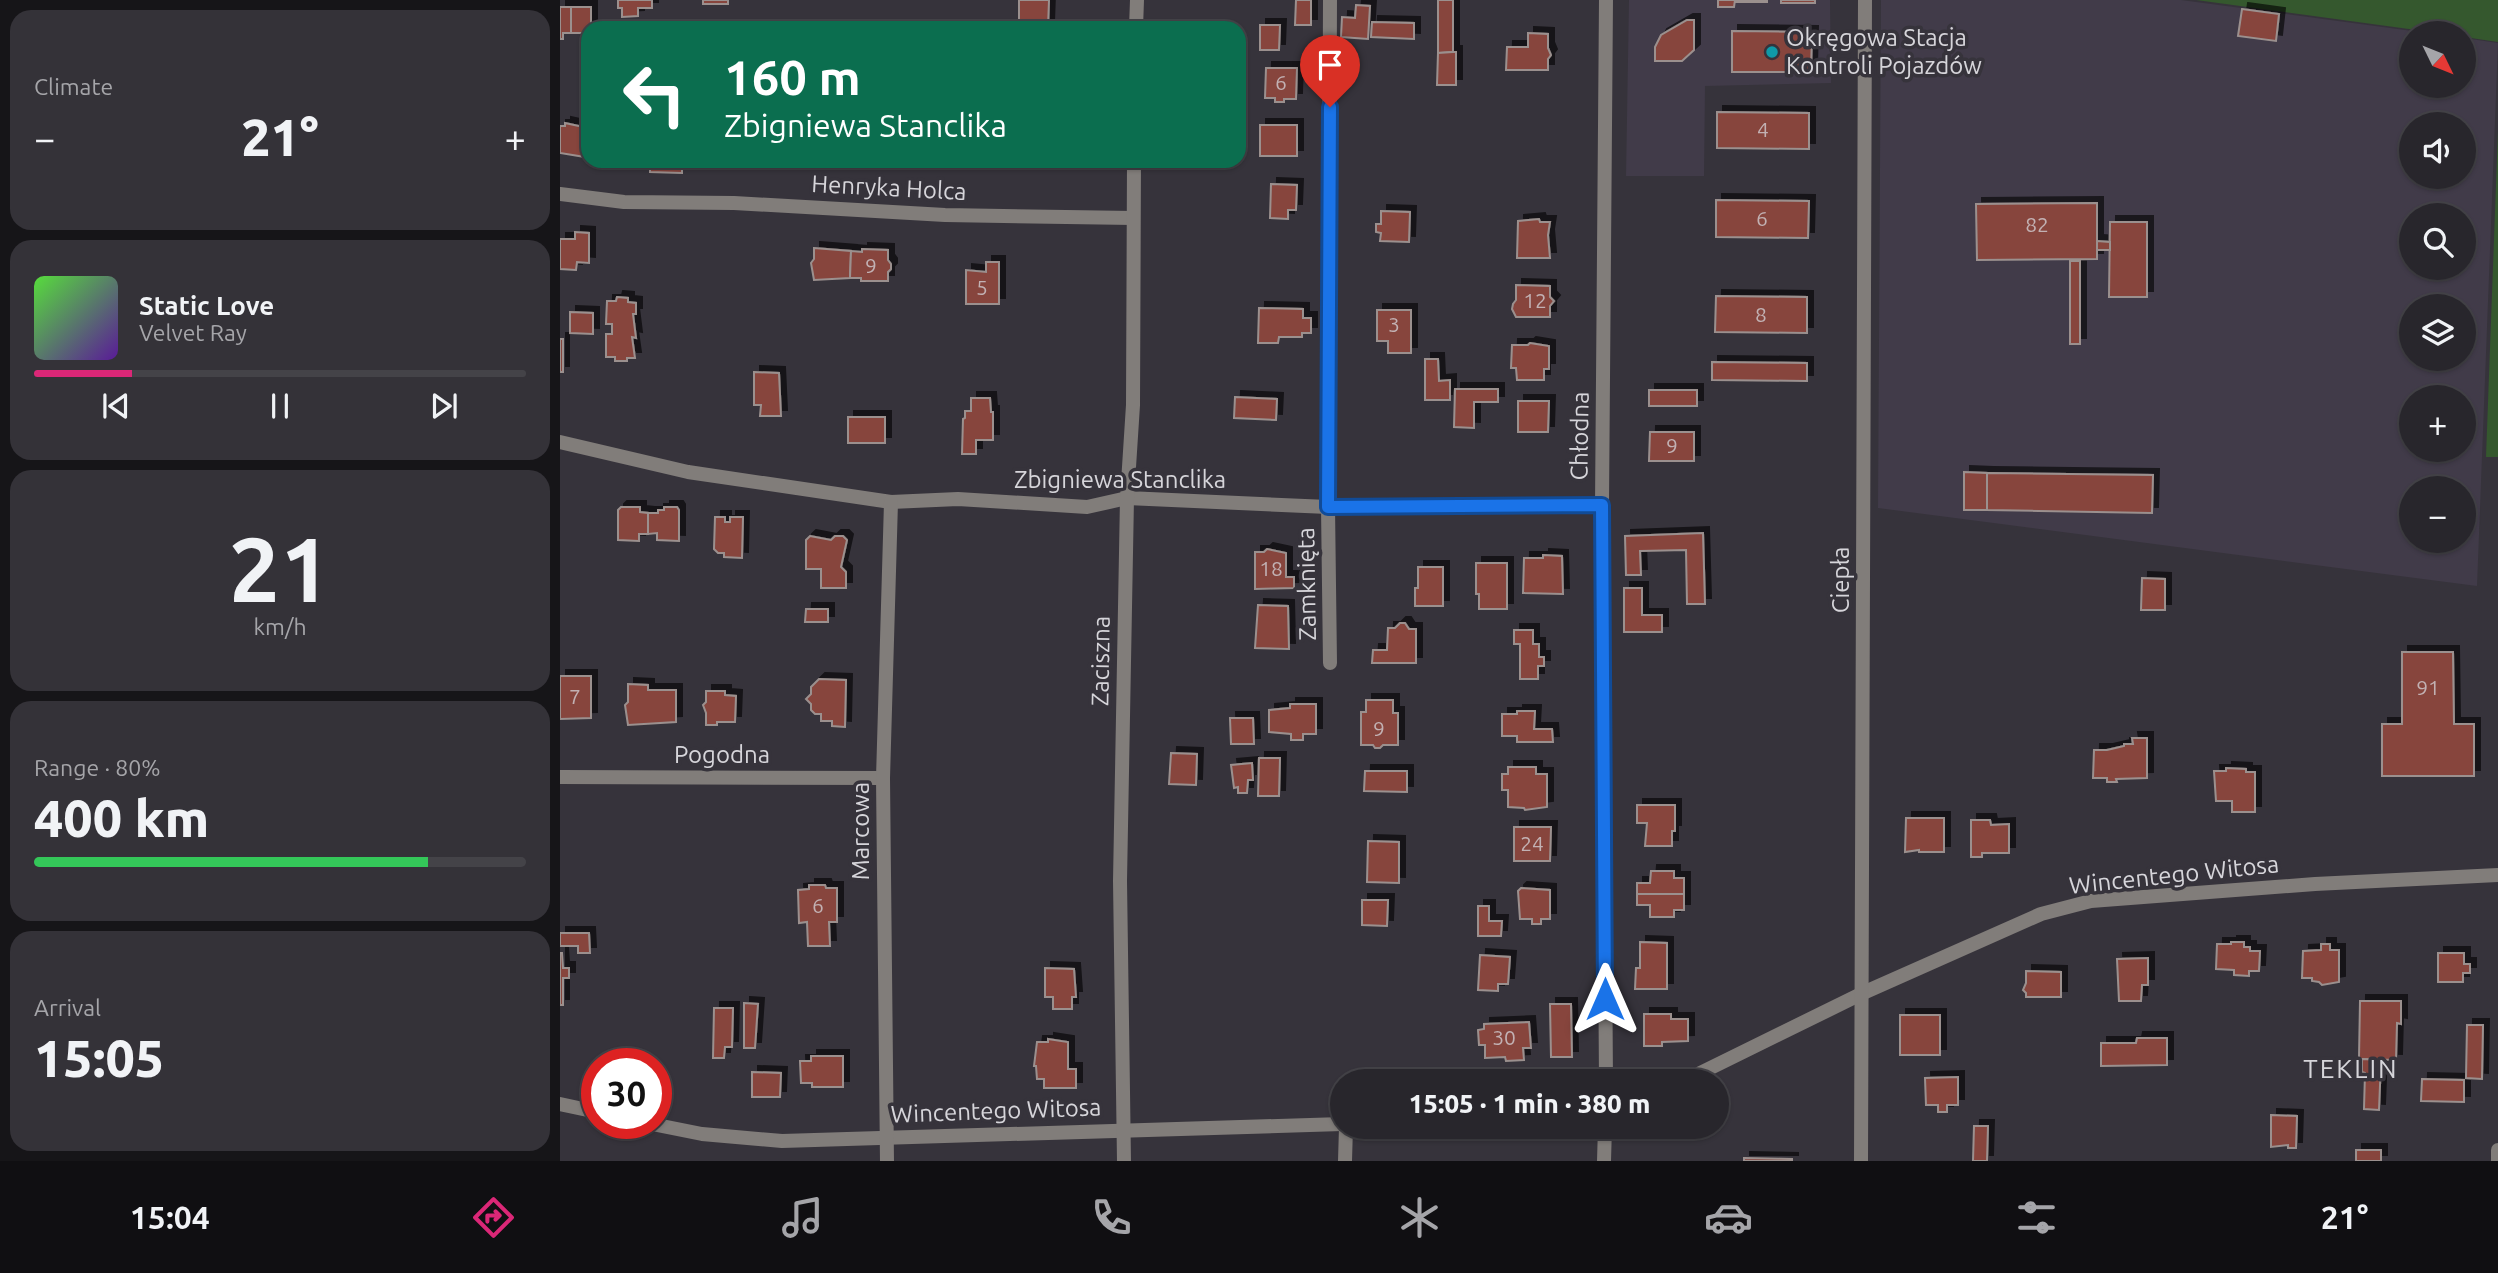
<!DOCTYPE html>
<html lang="en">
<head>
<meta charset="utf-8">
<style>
	body { margin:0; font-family:Ubuntu,sans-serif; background:#343238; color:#f1f3f6; height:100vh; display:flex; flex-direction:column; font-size:26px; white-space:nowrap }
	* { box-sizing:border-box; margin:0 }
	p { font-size:23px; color:#a5a5a9 }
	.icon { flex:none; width:38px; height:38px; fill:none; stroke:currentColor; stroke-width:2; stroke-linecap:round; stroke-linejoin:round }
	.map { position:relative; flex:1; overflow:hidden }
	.details { display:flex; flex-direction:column; gap:10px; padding:10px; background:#161518; width:560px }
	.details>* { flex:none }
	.banner { position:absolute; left:21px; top:21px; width:665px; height:147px; border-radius:21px; box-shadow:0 2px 5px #0004,0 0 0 2px #444348; background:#0b6e4f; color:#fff; overflow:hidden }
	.needle { width:46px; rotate:133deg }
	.tools { position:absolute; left:1839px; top:21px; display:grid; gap:14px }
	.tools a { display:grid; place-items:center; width:77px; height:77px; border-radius:50%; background:#28262c; box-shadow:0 2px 5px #0004,0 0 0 2px #444348; font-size:35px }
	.speed { position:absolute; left:21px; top:1048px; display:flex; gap:14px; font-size:35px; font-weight:700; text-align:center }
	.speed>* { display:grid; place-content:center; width:91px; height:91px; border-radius:50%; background:#28262c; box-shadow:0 2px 5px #0004,0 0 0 2px #444348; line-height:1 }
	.speed .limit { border:10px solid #d22; background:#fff; color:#111 }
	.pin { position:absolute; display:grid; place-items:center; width:60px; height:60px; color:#fff; margin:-72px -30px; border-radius:50% 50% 50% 0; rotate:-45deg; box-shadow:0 0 7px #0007 }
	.pin .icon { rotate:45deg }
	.me { position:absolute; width:77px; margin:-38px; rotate:0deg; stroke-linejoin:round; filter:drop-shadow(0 0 5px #0008) }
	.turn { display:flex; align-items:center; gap:24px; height:147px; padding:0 28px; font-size:32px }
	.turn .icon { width:91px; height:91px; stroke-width:2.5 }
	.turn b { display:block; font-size:49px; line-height:60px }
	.big { font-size:52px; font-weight:800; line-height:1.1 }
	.details .tile { flex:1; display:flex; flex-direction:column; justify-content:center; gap:10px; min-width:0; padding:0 24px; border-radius:21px; background:#343238 }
	.details .dial { align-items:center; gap:0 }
	.dial b { font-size:91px; line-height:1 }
	.song { display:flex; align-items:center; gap:21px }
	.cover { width:84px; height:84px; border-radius:10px; background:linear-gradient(135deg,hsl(110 70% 55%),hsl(270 70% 35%)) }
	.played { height:7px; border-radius:4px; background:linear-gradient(90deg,#db2777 20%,#444348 20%) }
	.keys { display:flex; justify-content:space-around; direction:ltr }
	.heat { display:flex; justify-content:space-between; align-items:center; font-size:38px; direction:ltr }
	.charge { height:10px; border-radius:5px; background:linear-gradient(90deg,#34c759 80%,#444348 0) }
	.trip { position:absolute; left:770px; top:1069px; width:399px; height:70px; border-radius:35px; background:#28262c; box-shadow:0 2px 5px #0004,0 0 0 2px #444348; font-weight:800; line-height:70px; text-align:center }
	.tabs { display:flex; height:112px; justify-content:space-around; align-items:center; background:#100f12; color:#a5a5a9 }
	.tabs .icon { width:49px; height:49px }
	.tabs .on { color:#db2777 }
	.tabs b { font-size:32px; color:#f1f3f6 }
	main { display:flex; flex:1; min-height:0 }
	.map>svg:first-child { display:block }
	.built { fill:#413b49; fill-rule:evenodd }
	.green { fill:#35582e }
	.building { fill:#87443d; stroke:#9b908e; stroke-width:2; filter:url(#shadow) }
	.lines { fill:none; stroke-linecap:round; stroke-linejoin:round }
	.minor { stroke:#817d7a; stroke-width:14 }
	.route-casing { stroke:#114b97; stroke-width:18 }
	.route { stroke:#1a73e8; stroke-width:12 }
	.culture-dot { fill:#0f9aa8; stroke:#36333b; stroke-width:2.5 }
	.labels { text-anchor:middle; stroke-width:7; stroke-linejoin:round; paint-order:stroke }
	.number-label { font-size:21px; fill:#c2b1b3 }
	.poi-label { font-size:24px; fill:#d6d5da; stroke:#36333b; text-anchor:start }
	.street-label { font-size:24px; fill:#d6d5da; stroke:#36333b }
	.neighbourhood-label { font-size:26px; letter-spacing:2px; fill:#d6d5da; stroke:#36333b }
</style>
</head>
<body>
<main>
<section class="details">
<div class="tile"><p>Climate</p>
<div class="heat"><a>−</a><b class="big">21°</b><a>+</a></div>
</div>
<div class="tile">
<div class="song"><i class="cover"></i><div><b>Static Love</b><p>Velvet Ray</p></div></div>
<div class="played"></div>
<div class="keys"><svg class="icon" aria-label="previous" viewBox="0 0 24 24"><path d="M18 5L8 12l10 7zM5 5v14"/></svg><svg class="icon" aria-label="pause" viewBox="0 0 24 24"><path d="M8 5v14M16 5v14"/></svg><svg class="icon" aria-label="next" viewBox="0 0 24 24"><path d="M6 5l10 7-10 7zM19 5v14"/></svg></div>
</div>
<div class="tile dial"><b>21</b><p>km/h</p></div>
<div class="tile"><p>Range · 80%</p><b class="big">400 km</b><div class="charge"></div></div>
<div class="tile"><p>Arrival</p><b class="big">15:05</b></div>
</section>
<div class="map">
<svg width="1938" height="1161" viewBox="0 0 1938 1161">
	<defs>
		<filter id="shadow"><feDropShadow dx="6" dy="-6" stdDeviation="0" flood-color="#0009"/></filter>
	</defs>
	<rect width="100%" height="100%" fill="#36333b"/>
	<g class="built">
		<path d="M1069 0H1270L1271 83 1145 86 1144 176H1066Z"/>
		<path d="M1321 0H1621L1867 33H1852V86H1904V38L1938 43 1917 586 1318 508ZM1852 124H1904V177H1852ZM1852 215H1904V268H1852ZM1852 306H1904V359H1852ZM1852 397H1904V450H1852ZM1852 488H1904V541H1852Z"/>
	</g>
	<g class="green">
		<path d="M1636 0H1938V42L1904 37V33H1878Z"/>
		<path d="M1938 130V457H1926Z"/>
	</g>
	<g class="building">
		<path d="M58 0H92V8H78V16L62 17V8H58Z"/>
		<rect x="143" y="0" width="25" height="4"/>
		<path d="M459 0H489L488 28 459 27Z"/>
		<path d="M736 0H751V25H735Z"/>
		<path d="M878 0H893V52L878 53Z"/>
		<path d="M1158 0H1175L1174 7H1158Z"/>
		<rect x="1175" y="0" width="32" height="2"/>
		<rect x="1221" y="0" width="34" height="3"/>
		<path d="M796 5 810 6 808 39 781 37 782 17 795 18Z"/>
		<path d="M0 7H11V33H3V39H0Z"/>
		<path d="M11 7H31V28H28V33H11Z"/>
		<path d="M1682 9 1719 14 1716 41 1678 36Z"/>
		<path d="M1127 20H1134V50L1122 61H1095V47L1101 35Z"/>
		<path d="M812 22 854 23V39L811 37Z"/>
		<path d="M700 25H720L719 50H700Z"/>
		<path d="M1172 31 1252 32 1251 72H1172Z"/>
		<path d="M968 33 988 34V48L991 55 988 59V70H946L947 47H968Z"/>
		<path d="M893 52H896V85H877L878 53Z"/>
		<path d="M706 68H737L736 99H724V102H715V98H705Z"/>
		<path d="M1157 112 1249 113V149L1157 148Z"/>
		<path d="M5 123 28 128 25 157 0 153V126H5Z"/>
		<rect x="700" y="125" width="37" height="31"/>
		<path d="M90 161H122V173L90 172Z"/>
		<rect x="244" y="161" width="22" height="4"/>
		<path d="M711 184 737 185 736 210H728V219L710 218Z"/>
		<path d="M1156 200 1249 201 1248 238 1156 237Z"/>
		<path d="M1537 203V259L1417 260 1416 204Z"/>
		<path d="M821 211 850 212 849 242 820 241 821 233 816 232V224H821Z"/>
		<path d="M979 219 980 222H990L988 235 990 258H957L958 221Z"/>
		<path d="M1550 222H1587V297H1549Z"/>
		<path d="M15 232 29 233V263L17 262 16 270 0 269V239H15Z"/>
		<path d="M1537 241 1550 242V250H1537Z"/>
		<path d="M254 248 291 251 290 278 254 280 251 263 254 259Z"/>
		<path d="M302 249 328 250V260L331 264V269L328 272V281H301V278H290L291 251 302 252Z"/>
		<rect x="1510" y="261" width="10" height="83"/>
		<path d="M426 262H439V304H406V270L426 272Z"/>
		<path d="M956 285 990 286V297L994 301 990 306V317H956L952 309 953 304 956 300Z"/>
		<path d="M1156 296 1247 297V333L1155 332Z"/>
		<path d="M57 297 68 298V302L76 303V314H73L76 338 72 337 75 358H67V361H55V357H46V334H52V324H46L47 301H56Z"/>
		<path d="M699 308 743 309V318H751V333H742V337H719L718 343H698Z"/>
		<path d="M817 310H851V353H828V341H817Z"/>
		<path d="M10 312 33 313V334L10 333Z"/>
		<rect x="0" y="339" width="3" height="33"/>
		<path d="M970 343 989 346V369H984V380H957L956 368H951L952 345H968Z"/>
		<path d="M865 359H878L879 381 890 380V400H865Z"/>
		<path d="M1152 362 1247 363V381L1152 380Z"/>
		<path d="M194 372 219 373 221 416H200L201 405H194Z"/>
		<path d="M895 389H938V402H914V428L894 427Z"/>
		<rect x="1089" y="390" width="48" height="16"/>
		<path d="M675 397 717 399 716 420 674 418Z"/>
		<path d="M411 398H430L431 412H433V440H416V454H402L403 419 405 418V411H411Z"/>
		<path d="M958 401H989L988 432H958Z"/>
		<rect x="288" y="417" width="37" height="26"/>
		<path d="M1090 432H1134V461H1089Z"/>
		<path d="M1404 472 1427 473V510H1404Z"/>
		<path d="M1427 473 1593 475 1592 513 1427 510Z"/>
		<path d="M61 507H80V512L88 513V534H79V541L58 540V510Z"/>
		<path d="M104 507H117L119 510V541L97 540V533L88 534V513H98V510H104Z"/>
		<path d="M155 517H165V522H170V517H183L182 558 164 557V553H158L154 549Z"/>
		<path d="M1143 533 1145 604H1127L1126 550 1080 551 1081 575H1066L1065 536Z"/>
		<path d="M250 536 271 540 275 536H283L287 540 281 567 286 572V588H261V569H246V540Z"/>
		<path d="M707 549 726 553V577H734V588L695 589V552H704Z"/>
		<path d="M983 555 1002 556 1003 594 963 593 964 558H983Z"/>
		<path d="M916 563H947V609H919V594H916Z"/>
		<path d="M858 567H883V606H855V588H858Z"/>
		<path d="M1582 578 1605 579V610H1581Z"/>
		<path d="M1064 588H1082V615H1102V632H1064Z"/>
		<path d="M698 605 728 606 729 649 695 648Z"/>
		<path d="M246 609H268V622H245Z"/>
		<path d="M840 623H845L849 629H856V663H812L813 650H827L828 628H835Z"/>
		<path d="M954 630H973V644H979V657H984V666H978V679H960V644H954Z"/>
		<path d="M1842 652H1893L1894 724H1914V776H1822V724H1842Z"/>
		<path d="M0 676H31V718L0 719Z"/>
		<path d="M259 679 286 680 285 727 272 726V721H261V714H255L251 710V704L246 699 251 694V687Z"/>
		<path d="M68 684 88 685V690H116V722L68 725 65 705 68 702Z"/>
		<path d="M146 691H165V695L176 696 175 722H157V725H146V713L143 705 146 702Z"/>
		<path d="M806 700H833V713H838V745H823L820 748H815L813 745H801V712H806Z"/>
		<path d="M730 704H756V734H743V740H731V734L709 732V710L730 708Z"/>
		<path d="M957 711H975L974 729H992L993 742H957V736H942V714H957Z"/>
		<path d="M670 718H693L694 744H671Z"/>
		<path d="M1572 738H1587V778L1556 779 1557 782H1547V778H1533L1534 750H1547L1564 746V744H1573Z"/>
		<path d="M611 753 637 754 636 785 609 784Z"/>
		<path d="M699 758H720L719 796H698Z"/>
		<path d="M692 763 693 780H688L687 793H678V787L674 788 671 765Z"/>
		<path d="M948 767H976V774H987V807L965 810 964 808 948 807V790H942V774H948Z"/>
		<path d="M1666 768 1686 769V772H1695V812H1672V801H1656L1654 771H1666Z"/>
		<path d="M805 771H847V792L804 791Z"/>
		<path d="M1077 805H1115V831H1112V846H1085L1087 823H1077Z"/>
		<path d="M1346 818H1384V852H1359V850L1345 852Z"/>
		<path d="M1411 820H1430L1431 825 1449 824V853H1422V857H1411Z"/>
		<path d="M954 827H991L990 861H954Z"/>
		<path d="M808 841 839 842V883L807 882Z"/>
		<path d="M1091 871H1114V878H1124V894H1077V883H1090Z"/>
		<path d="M249 885H265L266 888H277V922H269L270 946H248L247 922 239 923 238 890 249 889Z"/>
		<path d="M961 888 990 890V919H981V924H972V919H960L958 891Z"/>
		<path d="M1077 894H1124V910H1114V917H1090V905H1077Z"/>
		<path d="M802 900H828L827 926 802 925Z"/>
		<path d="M918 906H929V921H942L941 936H918Z"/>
		<path d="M0 933H29L30 953H18V946H0Z"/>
		<path d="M1080 942 1107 943V989H1075L1076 968H1080Z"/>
		<path d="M1671 942H1684V947H1690V951H1700L1699 971H1689V976L1674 975V970L1656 969 1657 944H1671Z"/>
		<path d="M1761 944H1770V950H1779V982L1762 985 1759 982 1752 981V978H1742L1743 951 1761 950Z"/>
		<path d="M0 953H2L3 968H9V978H3V1005H0Z"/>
		<path d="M1878 953H1904V964H1910V973H1903V982H1878Z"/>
		<path d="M920 955 950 957 948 984H938V991L918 990Z"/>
		<path d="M1588 958V985H1582L1581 1001H1559L1557 959Z"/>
		<path d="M485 968 514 969 516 997H512V1009H493V997H485Z"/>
		<path d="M1466 971 1501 972V997H1466V993L1463 990 1466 983Z"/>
		<path d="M1800 1001H1841V1024L1837 1023 1836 1060 1799 1059Z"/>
		<path d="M184 1003 198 1004 195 1048H184Z"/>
		<path d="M990 1004H1011L1012 1057H991Z"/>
		<path d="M154 1008H173L172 1047H165L164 1058H153Z"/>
		<path d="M1084 1014H1111V1019H1128V1041L1102 1042V1046H1084Z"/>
		<rect x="1340" y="1015" width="40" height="40"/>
		<path d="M969 1022 971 1048H963L964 1060 946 1061 945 1057 925 1058V1045H919L918 1030 924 1029V1024Z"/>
		<path d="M1907 1025H1923L1922 1079 1906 1078Z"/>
		<path d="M1577 1038H1607V1065L1541 1066V1043H1576Z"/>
		<path d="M488 1039 508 1042V1069H516V1088H484V1079H477L476 1066H474L477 1042H488Z"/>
		<path d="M251 1056H283V1087H252V1083H241L240 1061H251Z"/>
		<path d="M1802 1059 1821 1060 1819 1110 1804 1109 1805 1073 1802 1072Z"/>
		<path d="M192 1072 221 1073 220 1097H192Z"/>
		<path d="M1398 1077V1105H1387V1112H1378V1105H1366L1365 1078Z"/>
		<path d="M1862 1079 1904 1080V1102L1861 1101Z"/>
		<path d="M1711 1115 1737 1116 1736 1148H1728V1145L1711 1147Z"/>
		<path d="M1414 1126H1428L1427 1161H1413Z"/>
		<rect x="1796" y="1150" width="25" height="11"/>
		<path d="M1184 1158 1232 1159V1161H1184Z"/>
	</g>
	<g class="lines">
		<g class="minor">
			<path d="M770 0 768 507 770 663"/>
			<path d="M576 28 577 0"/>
			<path d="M0 194 64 202 174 203 385 215 573 218"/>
			<path d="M0 442 128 472 331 502 398 499 527 507 567 498 768 507 1042 505"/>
			<path d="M0 777 323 778"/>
			<path d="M1046 1082 1042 505 1046 0"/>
			<path d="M1122 1082 1303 993 1481 914 1531 901 1755 884 1938 875"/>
			<path d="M0 1104 37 1112"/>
			<path d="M92 1124 142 1134 222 1141 782 1124"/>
			<path d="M327 1161 323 778 331 502"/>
			<path d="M564 1161 560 881 567 498 573 405 574 161"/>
			<path d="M785 1161 786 1127"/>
			<path d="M1044 1161 1045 1127"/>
			<path d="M1301 1161 1305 0"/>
			<path d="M1938 1161V1150"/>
		</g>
	</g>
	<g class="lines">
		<g class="route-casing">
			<path id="route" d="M770 107 768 507 1042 505 1045 999"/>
		</g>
		<use href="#route" class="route"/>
	</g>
	<circle class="culture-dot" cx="1212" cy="52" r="7"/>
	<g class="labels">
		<g class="number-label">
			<text x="721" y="90">6</text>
			<text x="1203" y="137">4</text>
			<text x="1202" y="226">6</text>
			<text x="1477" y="232">82</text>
			<text x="311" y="273">9</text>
			<text x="422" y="295">5</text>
			<text x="975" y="308">12</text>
			<text x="1201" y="322">8</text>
			<text x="834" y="332">3</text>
			<text x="1112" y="453">9</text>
			<text x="711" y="576">18</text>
			<text x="1868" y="695">91</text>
			<text x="15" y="704">7</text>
			<text x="819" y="736">9</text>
			<text x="972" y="851">24</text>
			<text x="258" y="913">6</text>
			<text x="944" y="1045">30</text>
		</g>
		<g class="poi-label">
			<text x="1226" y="46">Okręgowa Stacja<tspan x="1226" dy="28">Kontroli Pojazdów</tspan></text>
		</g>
		<g class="street-label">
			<text transform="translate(329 188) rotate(3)" y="8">Henryka Holca</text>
			<text transform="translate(1020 436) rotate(-89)" y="8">Chłodna</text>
			<text x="560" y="488">Zbigniewa Stanclika</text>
			<text transform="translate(1281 580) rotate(-90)" y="8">Ciepła</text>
			<text transform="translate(747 584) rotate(-91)" y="8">Zamknięta</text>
			<text transform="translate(541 661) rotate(-89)" y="8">Zaciszna</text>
			<text x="162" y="763">Pogodna</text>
			<text transform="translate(301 831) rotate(-90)" y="8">Marcowa</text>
			<text transform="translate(1614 875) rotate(-6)" y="8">Wincentego Witosa</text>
			<text transform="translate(436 1111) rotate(-2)" y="8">Wincentego Witosa</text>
		</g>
		<g class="neighbourhood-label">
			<text x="1791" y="1078">TEKLIN</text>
		</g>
	</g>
</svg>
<div class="tools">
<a><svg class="needle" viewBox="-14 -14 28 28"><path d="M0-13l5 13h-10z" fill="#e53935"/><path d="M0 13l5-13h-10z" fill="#a5a5a9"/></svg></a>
<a><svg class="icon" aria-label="sound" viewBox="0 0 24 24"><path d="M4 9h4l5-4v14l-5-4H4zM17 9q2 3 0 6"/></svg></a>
<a><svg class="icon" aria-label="search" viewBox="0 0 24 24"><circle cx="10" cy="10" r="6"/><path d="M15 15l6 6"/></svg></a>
<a><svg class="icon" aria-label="layers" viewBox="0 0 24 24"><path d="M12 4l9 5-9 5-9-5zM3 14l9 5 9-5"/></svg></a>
<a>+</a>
<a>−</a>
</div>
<div class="speed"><div class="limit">30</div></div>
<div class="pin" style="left:770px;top:107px;background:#d93025"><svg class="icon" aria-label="arrive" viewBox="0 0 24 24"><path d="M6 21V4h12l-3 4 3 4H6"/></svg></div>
<svg class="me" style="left:1045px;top:999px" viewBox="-20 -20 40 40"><path d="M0-17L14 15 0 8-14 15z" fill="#1a73e8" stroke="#fff" stroke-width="4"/></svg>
<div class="trip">15:05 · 1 min · 380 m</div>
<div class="banner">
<div class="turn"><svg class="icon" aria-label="left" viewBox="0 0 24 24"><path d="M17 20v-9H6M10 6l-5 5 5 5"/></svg><div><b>160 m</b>Zbigniewa Stanclika</div></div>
</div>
</div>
</main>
<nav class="tabs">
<b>15:04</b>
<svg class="icon on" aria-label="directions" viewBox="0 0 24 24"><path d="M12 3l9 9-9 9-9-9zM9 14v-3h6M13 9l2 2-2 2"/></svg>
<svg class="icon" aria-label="music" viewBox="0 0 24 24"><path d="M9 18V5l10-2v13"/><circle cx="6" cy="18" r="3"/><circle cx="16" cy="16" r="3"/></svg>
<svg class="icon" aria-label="phone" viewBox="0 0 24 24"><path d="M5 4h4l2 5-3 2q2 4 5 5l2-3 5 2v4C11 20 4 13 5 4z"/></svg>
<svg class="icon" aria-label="climate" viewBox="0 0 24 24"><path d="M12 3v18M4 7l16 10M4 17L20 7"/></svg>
<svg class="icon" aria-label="car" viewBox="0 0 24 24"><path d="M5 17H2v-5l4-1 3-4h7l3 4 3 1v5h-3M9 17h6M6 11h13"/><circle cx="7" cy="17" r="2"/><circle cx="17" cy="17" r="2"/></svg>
<svg class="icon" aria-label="filters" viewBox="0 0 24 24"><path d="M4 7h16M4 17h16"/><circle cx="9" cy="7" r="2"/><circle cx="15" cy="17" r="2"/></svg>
<b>21°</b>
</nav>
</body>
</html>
